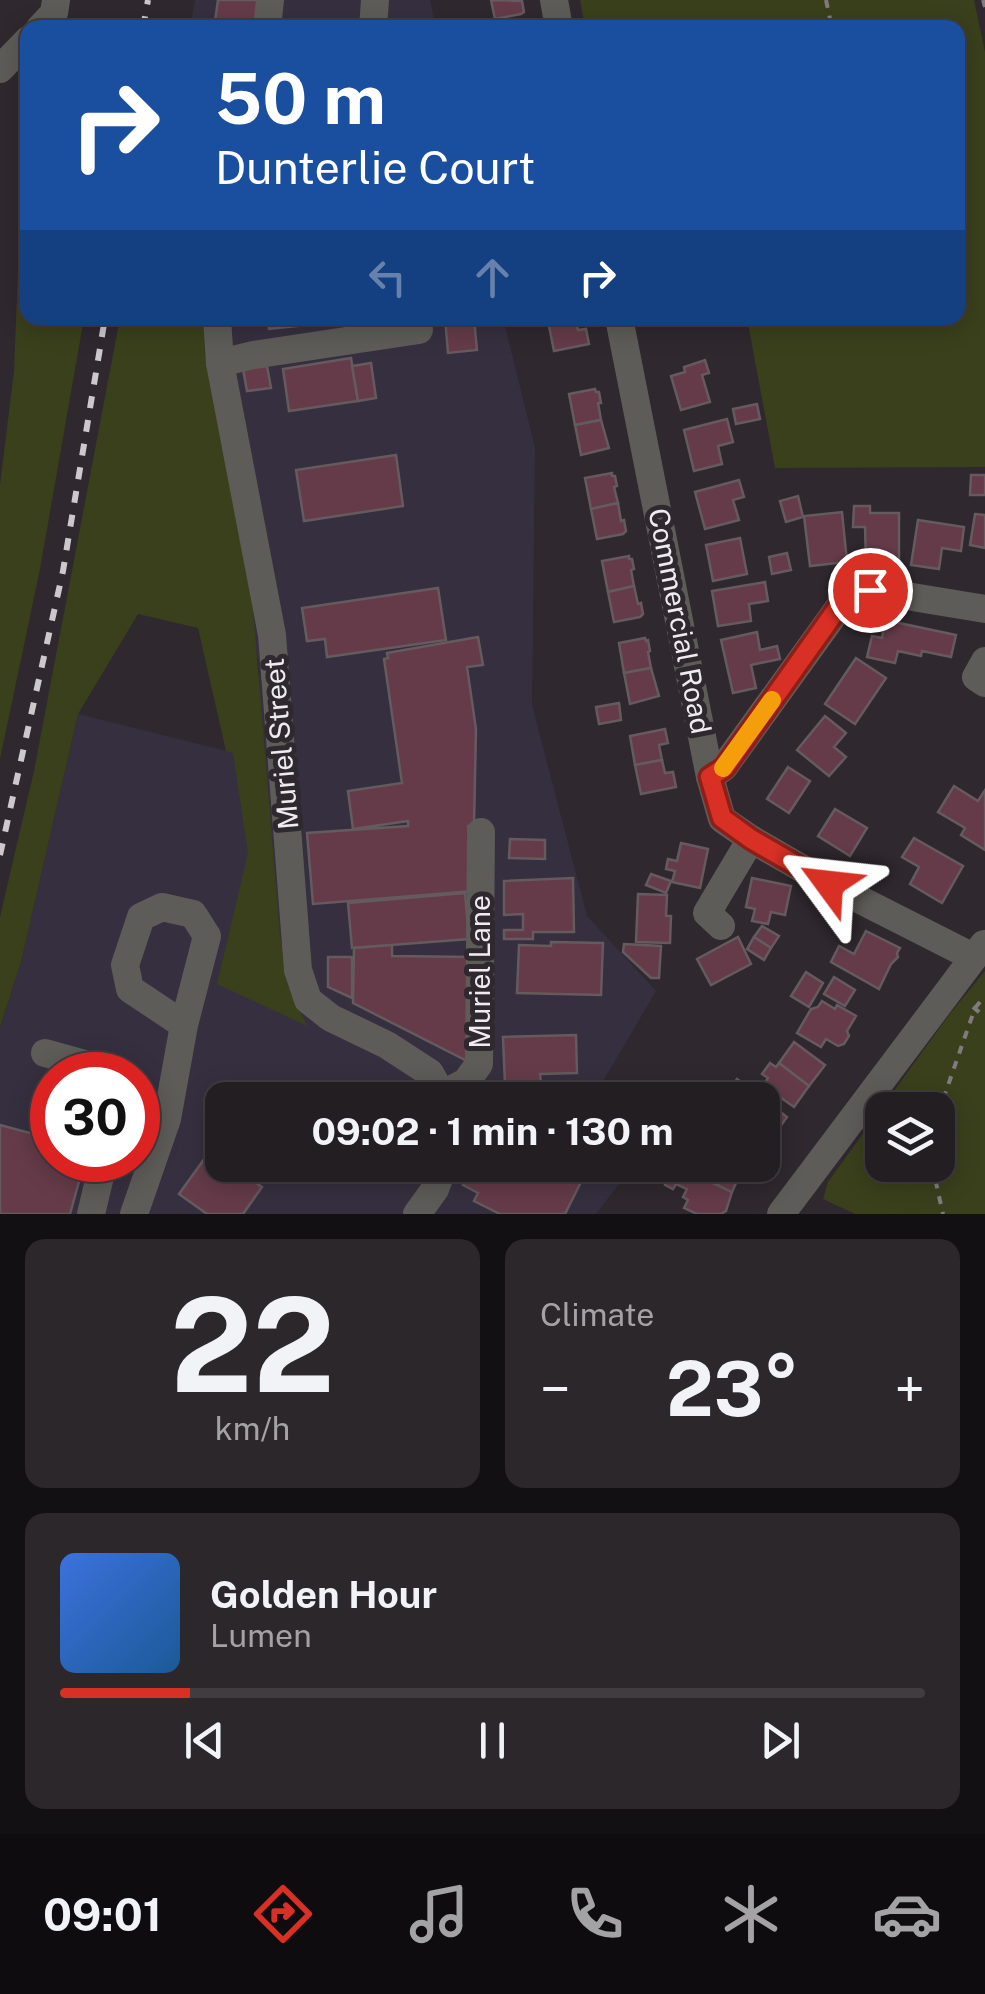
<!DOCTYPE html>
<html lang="en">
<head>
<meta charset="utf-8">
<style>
	body { margin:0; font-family:"Public Sans",sans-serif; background:#2b272a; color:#f1f3f6; height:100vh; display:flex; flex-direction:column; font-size:38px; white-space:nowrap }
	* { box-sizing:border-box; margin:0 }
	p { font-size:32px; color:#a3a2a5 }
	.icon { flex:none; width:55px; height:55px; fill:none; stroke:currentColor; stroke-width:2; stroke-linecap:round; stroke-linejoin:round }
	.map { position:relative; height:1214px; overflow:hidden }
	.panel { display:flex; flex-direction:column; gap:25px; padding:25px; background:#131013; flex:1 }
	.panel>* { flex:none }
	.top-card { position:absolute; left:20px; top:20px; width:945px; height:305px; border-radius:20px; box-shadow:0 5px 25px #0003,0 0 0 2px #403c40; background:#1a4fa0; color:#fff; overflow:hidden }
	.tools { position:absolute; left:865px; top:1092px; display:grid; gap:20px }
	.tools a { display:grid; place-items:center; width:90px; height:90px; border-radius:20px; background:#231e22; box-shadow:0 5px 25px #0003,0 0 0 2px #403c40; font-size:50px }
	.speed { position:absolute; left:30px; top:1052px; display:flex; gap:20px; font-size:50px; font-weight:700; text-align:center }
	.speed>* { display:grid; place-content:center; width:130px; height:130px; border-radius:50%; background:#231e22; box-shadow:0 5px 25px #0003,0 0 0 2px #403c40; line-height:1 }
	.speed .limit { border:15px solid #d22; background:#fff; color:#111 }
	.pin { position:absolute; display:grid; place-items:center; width:85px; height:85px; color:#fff; margin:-42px; border:5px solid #fff; border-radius:50%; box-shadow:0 2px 10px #0007 }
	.me { position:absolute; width:110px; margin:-55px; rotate:300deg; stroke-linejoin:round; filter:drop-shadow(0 0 8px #0008) }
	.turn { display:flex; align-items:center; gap:35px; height:210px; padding:0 30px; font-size:45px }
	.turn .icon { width:130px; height:130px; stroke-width:2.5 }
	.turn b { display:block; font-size:70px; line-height:85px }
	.lanes { display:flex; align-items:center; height:95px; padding:0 30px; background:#0003; justify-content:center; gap:50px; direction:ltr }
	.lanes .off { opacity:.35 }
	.big { font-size:75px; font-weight:700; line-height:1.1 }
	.panel .widget { flex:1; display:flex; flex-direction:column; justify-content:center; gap:15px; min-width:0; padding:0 35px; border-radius:20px; background:#2b272a }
	.panel .dial { align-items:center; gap:0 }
	.dial b { font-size:130px; line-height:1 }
	.song { display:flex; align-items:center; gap:30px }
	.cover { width:120px; height:120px; border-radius:15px; background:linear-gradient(135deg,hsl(220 70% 55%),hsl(210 70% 35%)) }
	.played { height:10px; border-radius:5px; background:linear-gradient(90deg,#d93025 15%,#403c40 15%) }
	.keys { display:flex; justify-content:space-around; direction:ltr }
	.heat { display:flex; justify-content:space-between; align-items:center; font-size:55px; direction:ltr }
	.panel .tiles { flex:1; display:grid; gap:25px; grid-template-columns:1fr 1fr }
	.widget:last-child { grid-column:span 2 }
	.trip { position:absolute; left:205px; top:1082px; width:575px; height:100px; border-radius:20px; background:#231e22; box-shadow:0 5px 25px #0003,0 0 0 2px #403c40; font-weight:700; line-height:100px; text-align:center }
	.menu { display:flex; height:160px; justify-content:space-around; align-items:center; background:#0e0c0e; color:#a3a2a5 }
	.menu .icon { width:70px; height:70px }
	.menu .on { color:#d93025 }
	.menu b { font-size:45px; color:#f1f3f6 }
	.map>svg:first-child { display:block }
	.industrial { fill:#362f3f; fill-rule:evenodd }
	.green { fill:#3a401b; fill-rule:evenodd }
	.building { fill:#653b49; stroke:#655a5d; stroke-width:2.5 }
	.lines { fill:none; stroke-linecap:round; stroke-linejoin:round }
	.path { stroke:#817b80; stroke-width:4; stroke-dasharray:8 8; stroke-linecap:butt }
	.minor { stroke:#5e5c58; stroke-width:28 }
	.rail { stroke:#ccc8cc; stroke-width:6; stroke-dasharray:12 12; stroke-linecap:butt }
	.route-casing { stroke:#8d1f18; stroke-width:25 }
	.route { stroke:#d93025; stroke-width:18 }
	.slow { stroke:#f59e0b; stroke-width:18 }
	.labels { text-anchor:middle; stroke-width:10; stroke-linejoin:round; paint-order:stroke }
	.street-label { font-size:28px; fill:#efebef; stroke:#2f282e }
</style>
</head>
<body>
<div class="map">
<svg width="985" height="1214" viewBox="0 0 985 1214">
	<rect width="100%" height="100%" fill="#2f282e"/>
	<g class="industrial">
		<path d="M195 0H430L436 27 190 28Z"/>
		<path d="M204 318H503L535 448 532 705 587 916 656 991 592 1100H222V1165H601L624 1177 596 1214H0V1027L21 962 78 714 226 751 260 673 205 353ZM52 1075H138V1160H52Z"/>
	</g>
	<g class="green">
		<path d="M580 0H974L985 52V467L775 468 747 318H958V28L585 27Z"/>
		<path d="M27 185 28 318H84L40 569 0 759V485L14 371 21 193Z"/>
		<path d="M120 318H204L205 353 253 609 280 935 287 984 307 1026 217 984 248 853 233 753 226 751 198 628 138 614 78 714 21 962 0 1027V917L34 771Z"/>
		<path d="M985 971V1214H855L823 1199 828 1182 949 1015ZM938 1110V1165H882V1110Z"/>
	</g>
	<g class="building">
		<path d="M218 0H264L261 28H214Z"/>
		<path d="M491 0 522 1 524 12 521 14 495 19Z"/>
		<path d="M268 318H364L365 319 269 329Z"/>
		<path d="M445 318H474L477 350 448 353Z"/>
		<path d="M568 318H575L578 330 586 329 589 344 554 351 548 321Z"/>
		<path d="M351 358 358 401 289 411 283 369Z"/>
		<path d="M705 360 709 373 702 375 710 402 681 410 671 376 685 372 684 367Z"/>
		<path d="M371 363 376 398 358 401 352 366Z"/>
		<path d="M267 366 271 388 247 391 243 369Z"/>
		<path d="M595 389 596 392H599L601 403H598L601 420 575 425 569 394Z"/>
		<path d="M757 404 760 419 736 424 733 409Z"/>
		<path d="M727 419 733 442 718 446 722 464 694 471 684 430Z"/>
		<path d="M601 420 609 448 581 455 575 425Z"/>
		<path d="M396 455 403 506 304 521 296 470Z"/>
		<path d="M612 473V476H615L617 486 614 487 618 503 591 509 585 478Z"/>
		<path d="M971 475H985V495H970Z"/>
		<path d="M739 480 744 497 733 500 739 520 705 529 695 492Z"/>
		<path d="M798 496 803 517 786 522 780 501Z"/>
		<path d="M618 503 621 521 624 520 626 531 623 534 597 539 591 509Z"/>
		<path d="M854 506H870V513H899V561H866L865 527H853Z"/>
		<path d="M842 512 847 562 810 566 804 516Z"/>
		<path d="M975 514 985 515V548L970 545Z"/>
		<path d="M918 520 964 527 961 551 942 548 939 569 911 565Z"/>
		<path d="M740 538 747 574 713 581 706 545Z"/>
		<path d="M787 553 791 570 772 574 769 557Z"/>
		<path d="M629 556V559H632L634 569 631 570 634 586 608 592 602 561Z"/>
		<path d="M765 582 768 601 749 604 751 621 718 626 712 591Z"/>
		<path d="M634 586 638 604 641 603 643 614 640 617 614 622 608 592Z"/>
		<path d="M438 588 446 640 327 657 325 639 307 641 302 608Z"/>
		<path d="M885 620 956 635 951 657 922 651 921 656 898 651 895 663 867 657 872 636 882 638Z"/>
		<path d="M757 632 760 650 777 646 780 659 751 665 756 688 733 693 721 640Z"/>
		<path d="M478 637 483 665 467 667 476 729 474 825 468 826 474 891 313 904 307 833 408 826V821L353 829 348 791 402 783 384 659 388 658 387 653Z"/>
		<path d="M645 638 646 641 648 640 650 651 648 652 651 668 624 673 619 643Z"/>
		<path d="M856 658 886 678 855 724 825 704Z"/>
		<path d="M651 668 659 696 630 704 624 673Z"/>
		<path d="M619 703 621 720 599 724 596 707Z"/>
		<path d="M825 716 846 733 834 747 846 757 829 776 797 750Z"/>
		<path d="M665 729 668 743 659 745 662 760 635 765 630 736Z"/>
		<path d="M662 760 665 773 673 772 676 787 641 794 635 765Z"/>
		<path d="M788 767 810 781 789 813 767 799Z"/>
		<path d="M954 786 978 801 985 790V850L961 835 965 828 938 812Z"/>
		<path d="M835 809 867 828 850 856 818 836Z"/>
		<path d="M914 838 963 866 942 903 910 884 919 867 902 857Z"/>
		<path d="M510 839 545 840V859L509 858Z"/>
		<path d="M681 843 708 849 700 888 672 882 675 871 666 869 668 859 677 861Z"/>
		<path d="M651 874 671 881 666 893 646 885Z"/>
		<path d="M573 878 574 932H533V939H504V930H523V914L504 915V881Z"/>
		<path d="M752 878 791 886 785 915 771 912 768 924 752 921 755 909 746 907Z"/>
		<path d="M465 893 469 939 352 948 348 903Z"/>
		<path d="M638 894 667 895 666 916H671L670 943 636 942Z"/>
		<path d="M762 926 779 936 771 948 754 937Z"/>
		<path d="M866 931 900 948 897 953 898 957 891 964 879 989 831 962 839 946 854 954Z"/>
		<path d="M738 937 751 964 711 985 697 959Z"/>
		<path d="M754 937 771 948 764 960 747 949Z"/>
		<path d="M551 942 603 943 601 995 517 993 519 945 551 946Z"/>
		<path d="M624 944 661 946 659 978H651L623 952Z"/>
		<path d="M392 945V956L472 957 471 1063 353 1003 354 948Z"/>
		<path d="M328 957H352V998L328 987Z"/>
		<path d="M806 972 823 983 809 1007 791 996Z"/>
		<path d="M834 977 855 990 845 1006 824 994Z"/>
		<path d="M822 1001 835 1009 837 1005 856 1016 847 1031 849 1036 844 1044 838 1046 826 1039 821 1047 797 1033 811 1009 818 1007Z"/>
		<path d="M576 1035 577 1073 540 1074 541 1084 505 1085 503 1037Z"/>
		<path d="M794 1042 825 1065 809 1086 779 1063Z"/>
		<path d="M770 1063 776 1067 779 1063 809 1086 794 1107 763 1085 768 1078 762 1074Z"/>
		<path d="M737 1079 787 1117 772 1138 762 1131V1100H739L740 1098 729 1090Z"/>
		<path d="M0 1125 52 1139V1160H85L70 1214H0Z"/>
		<path d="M210 1151 222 1160V1165H230L262 1187 243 1214H207L179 1194Z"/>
		<path d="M473 1165H573L586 1172 565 1214H500L474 1201 478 1193 463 1185Z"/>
		<path d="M675 1165 732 1192 726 1211 721 1214H697L684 1208 688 1200 683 1197 687 1189 676 1184 673 1189 665 1185Z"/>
		<path d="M678 1165H739L744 1168 742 1172 743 1176 740 1182 736 1183 732 1192Z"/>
	</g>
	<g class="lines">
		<g class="path">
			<path d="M826 0 832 28"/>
			<path d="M983 0 985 7"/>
			<path d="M973 1007 985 1017"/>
			<path d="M938 1114 975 1008 985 996"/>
			<path d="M932 1165 943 1214"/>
		</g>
		<g class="minor">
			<path d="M554 0 559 28"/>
			<path d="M40 28 54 13 56 0"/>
			<path d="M267 28 270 0"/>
			<path d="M373 28 375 0"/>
			<path d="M0 69 28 40"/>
			<path d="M217 318 220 363 272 635 298 970 308 1000 331 1018 387 1045 430 1073 445 1100"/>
			<path d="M619 318 710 777 722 819 751 839 829 884 973 957"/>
			<path d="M220 363 253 355 419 330 416 318"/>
			<path d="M985 661 976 677 985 683"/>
			<path d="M710 777 724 767 843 602 853 595 870 590 985 609"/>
			<path d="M721 926 707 913 751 839"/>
			<path d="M45 1053 99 1068 106 1075"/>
			<path d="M443 1094 466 1082 479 1064 481 832"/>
			<path d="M91 1214 104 1160"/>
			<path d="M134 1214 167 1119 184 1025 207 936 193 914 162 907 141 917 125 965 130 989 184 1025"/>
			<path d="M417 1214 435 1189 444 1165"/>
			<path d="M781 1214 984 944"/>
		</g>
		<g class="rail">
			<path d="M143 28 148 0"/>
			<path d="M0 855 63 571 105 318"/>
		</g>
	</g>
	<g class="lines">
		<g class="route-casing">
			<path id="route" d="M829 884 751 839 722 818 710 777 724 768 842 602 853 595 870 590"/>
		</g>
		<use href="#route" class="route"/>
		<path class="slow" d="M723 768 772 700"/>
	</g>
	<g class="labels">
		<g class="street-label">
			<text transform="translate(680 621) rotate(79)" y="10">Commercial Road</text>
			<text transform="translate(281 744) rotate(-95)" y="10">Muriel Street</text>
			<text transform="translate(480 972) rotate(-90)" y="10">Muriel Lane</text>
		</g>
	</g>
</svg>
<div class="tools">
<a><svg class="icon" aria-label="layers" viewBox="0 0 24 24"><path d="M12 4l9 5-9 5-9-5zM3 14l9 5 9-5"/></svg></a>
</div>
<div class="speed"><div class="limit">30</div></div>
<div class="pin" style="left:870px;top:590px;background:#d93025"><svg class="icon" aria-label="arrive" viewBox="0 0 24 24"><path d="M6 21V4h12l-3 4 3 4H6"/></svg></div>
<svg class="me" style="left:829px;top:884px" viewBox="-20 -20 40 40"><path d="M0-17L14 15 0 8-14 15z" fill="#d93025" stroke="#fff" stroke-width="4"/></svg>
<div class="trip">09:02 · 1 min · 130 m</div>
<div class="top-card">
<div class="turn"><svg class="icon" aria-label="right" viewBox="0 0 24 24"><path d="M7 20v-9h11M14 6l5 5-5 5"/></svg><div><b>50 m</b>Dunterlie Court</div></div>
<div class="lanes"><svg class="icon off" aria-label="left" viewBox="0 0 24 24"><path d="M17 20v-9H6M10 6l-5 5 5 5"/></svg><svg class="icon off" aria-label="ahead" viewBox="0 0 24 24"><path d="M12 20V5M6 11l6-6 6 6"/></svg><svg class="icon" aria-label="right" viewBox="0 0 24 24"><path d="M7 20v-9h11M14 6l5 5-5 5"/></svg></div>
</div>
</div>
<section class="panel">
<div class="tiles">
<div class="widget dial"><b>22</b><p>km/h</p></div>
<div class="widget"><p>Climate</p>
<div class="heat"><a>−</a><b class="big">23°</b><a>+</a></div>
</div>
<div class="widget">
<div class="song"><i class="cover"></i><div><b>Golden Hour</b><p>Lumen</p></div></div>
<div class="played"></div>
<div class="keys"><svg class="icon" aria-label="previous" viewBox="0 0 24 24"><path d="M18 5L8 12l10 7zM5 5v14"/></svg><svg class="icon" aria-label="pause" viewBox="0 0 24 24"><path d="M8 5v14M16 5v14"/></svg><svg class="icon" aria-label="next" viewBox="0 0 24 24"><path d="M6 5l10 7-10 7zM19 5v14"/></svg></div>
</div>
</div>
</section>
<nav class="menu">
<b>09:01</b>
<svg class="icon on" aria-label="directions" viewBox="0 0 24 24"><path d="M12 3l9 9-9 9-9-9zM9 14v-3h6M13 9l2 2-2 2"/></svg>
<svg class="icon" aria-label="music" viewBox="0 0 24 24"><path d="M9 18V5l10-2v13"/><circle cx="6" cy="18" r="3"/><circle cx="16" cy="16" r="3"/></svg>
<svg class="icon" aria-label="phone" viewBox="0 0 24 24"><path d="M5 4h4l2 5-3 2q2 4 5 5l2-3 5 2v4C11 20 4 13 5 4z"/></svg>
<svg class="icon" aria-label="climate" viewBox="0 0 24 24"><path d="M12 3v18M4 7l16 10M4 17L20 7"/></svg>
<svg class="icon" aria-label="car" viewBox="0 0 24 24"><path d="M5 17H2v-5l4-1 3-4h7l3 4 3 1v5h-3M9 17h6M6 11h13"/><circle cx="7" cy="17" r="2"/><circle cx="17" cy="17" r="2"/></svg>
</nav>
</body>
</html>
